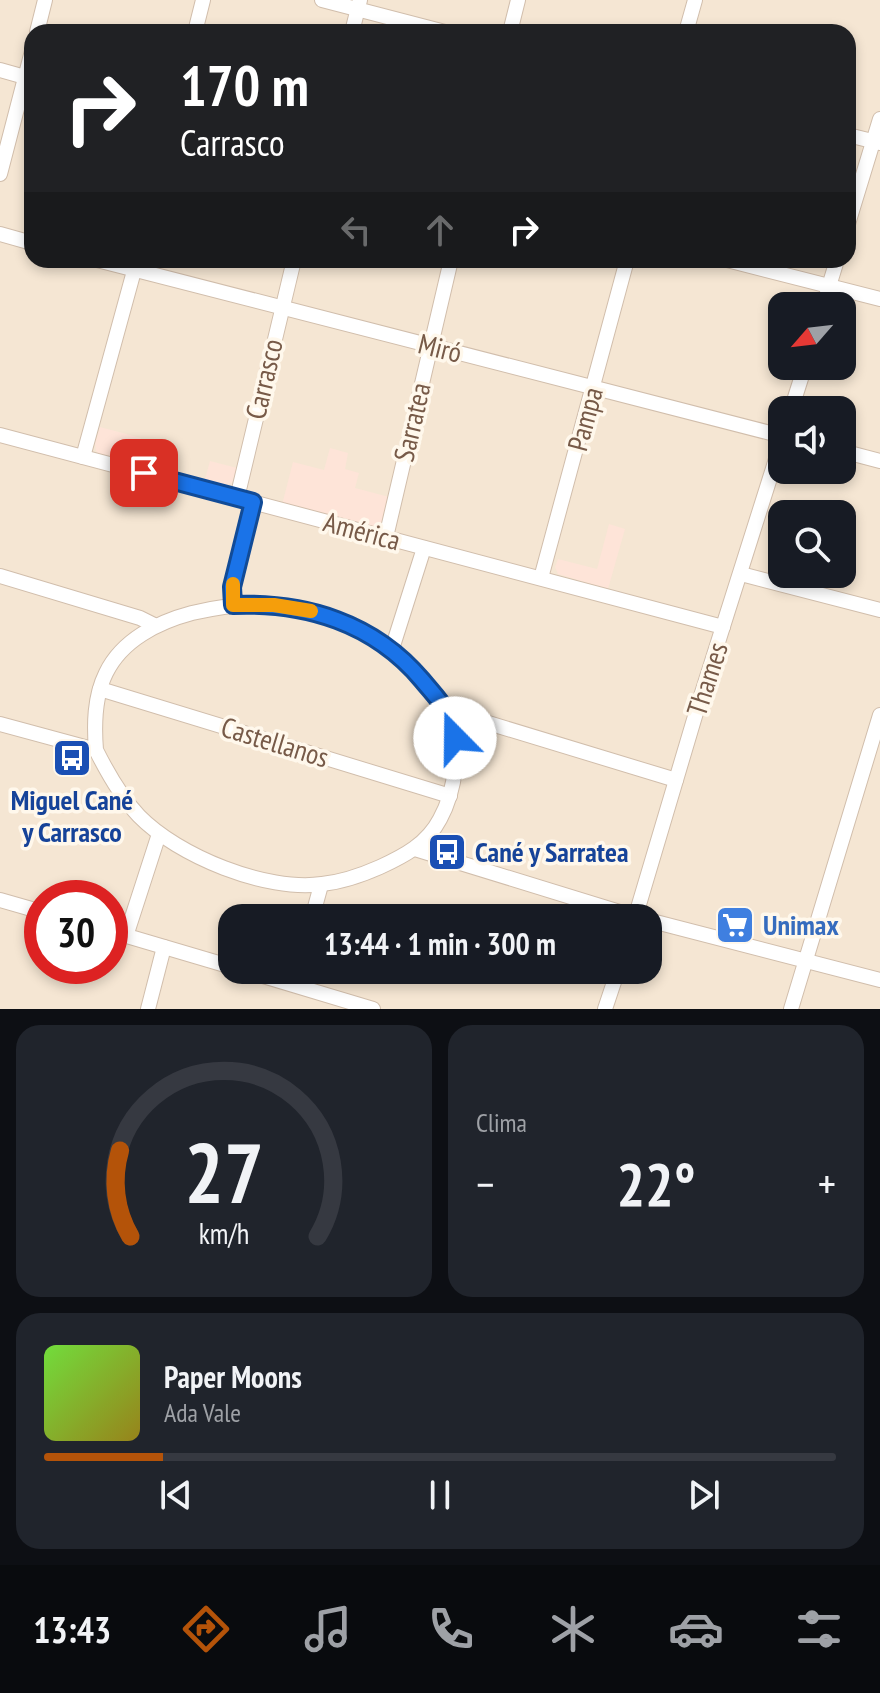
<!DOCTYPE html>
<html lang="es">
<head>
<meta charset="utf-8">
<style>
	body { margin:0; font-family:"PT Sans Narrow",sans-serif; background:#20242c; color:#f1f3f6; height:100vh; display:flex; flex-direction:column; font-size:30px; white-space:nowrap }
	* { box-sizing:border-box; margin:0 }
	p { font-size:26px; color:#9ea1a6 }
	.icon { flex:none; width:44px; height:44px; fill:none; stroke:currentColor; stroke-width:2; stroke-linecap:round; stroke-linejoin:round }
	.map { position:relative; height:1009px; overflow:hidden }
	.side { display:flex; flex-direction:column; gap:16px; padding:16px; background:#0d0f14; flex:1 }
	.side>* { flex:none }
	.guide { position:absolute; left:24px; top:24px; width:832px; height:244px; border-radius:24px; box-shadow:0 4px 12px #0003; background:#202124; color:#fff; overflow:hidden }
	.needle { width:52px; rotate:242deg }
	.fabs { position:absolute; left:768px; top:292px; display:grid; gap:16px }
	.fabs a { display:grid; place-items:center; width:88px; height:88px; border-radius:16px; background:#171b24; box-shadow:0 4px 12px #0003; font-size:40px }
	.speed { position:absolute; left:24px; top:880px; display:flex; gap:16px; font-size:40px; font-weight:700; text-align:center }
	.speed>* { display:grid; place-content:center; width:104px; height:104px; border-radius:50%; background:#171b24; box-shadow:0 4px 12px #0003; line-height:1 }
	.speed .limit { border:12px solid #d22; background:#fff; color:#111 }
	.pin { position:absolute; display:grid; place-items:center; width:68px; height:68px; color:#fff; margin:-34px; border-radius:16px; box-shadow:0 4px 12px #0006 }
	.me { position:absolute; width:88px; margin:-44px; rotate:338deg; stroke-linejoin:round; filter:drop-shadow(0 0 6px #0008) }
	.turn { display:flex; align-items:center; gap:28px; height:168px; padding:0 24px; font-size:36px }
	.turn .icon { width:104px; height:104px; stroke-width:2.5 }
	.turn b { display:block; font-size:56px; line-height:68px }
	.lanes { display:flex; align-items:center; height:76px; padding:0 24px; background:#0003; justify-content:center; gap:40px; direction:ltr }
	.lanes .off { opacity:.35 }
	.big { font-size:60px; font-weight:800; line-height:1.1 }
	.side .widget { flex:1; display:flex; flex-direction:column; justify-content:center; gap:12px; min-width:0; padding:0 28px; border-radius:24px; background:#20242c }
	.side .dial { align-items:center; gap:0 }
	.dial svg { height:208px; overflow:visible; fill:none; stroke:#363941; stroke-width:7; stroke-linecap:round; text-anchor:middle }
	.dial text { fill:#f1f3f6; stroke:none }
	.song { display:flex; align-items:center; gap:24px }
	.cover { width:96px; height:96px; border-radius:12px; background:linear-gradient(135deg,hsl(100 70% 55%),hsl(50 70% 35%)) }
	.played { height:8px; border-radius:4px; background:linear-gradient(90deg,#b45309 15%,#363941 15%) }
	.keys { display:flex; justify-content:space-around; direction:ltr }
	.heat { display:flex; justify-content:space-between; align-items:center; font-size:44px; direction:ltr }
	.side .tiles { flex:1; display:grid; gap:16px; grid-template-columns:1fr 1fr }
	.widget:last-child { grid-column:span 2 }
	.trip { position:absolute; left:218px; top:904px; width:444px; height:80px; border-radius:24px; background:#171b24; box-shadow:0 4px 12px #0003; font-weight:800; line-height:80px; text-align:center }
	.tab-bar { display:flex; height:128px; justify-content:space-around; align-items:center; background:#090b0e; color:#9ea1a6 }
	.tab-bar .icon { width:56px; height:56px }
	.tab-bar .selected { color:#b45309 }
	.tab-bar b { font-size:36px; color:#f1f3f6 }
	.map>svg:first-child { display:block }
	.residential { fill:#f5e6d3; fill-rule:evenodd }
	.commercial { fill:#fee4d8 }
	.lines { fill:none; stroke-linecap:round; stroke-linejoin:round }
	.minor-casing { stroke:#d1beac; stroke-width:16 }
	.minor { stroke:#fff; stroke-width:14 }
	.route-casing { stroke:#114b97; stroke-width:20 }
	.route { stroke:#1a73e8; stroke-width:14 }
	.slow { stroke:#f59e0b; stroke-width:14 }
	.labels { text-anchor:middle; stroke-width:7; stroke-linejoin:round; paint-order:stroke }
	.street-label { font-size:28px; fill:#775a48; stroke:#fff8ec }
	.transit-label { font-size:28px; font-weight:bold; fill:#164399; stroke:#fff8ec }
	.shop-label { font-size:28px; font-weight:bold; fill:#366cbe; stroke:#fff8ec; text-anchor:start }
</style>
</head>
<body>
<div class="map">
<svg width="880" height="1009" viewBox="0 0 880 1009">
	<rect width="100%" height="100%" fill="#fdf4e5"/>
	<path class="residential" d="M0 0H880V1009H0ZM32 32H848V260H32ZM782 306H842V366H782ZM782 410H842V470H782ZM782 514H842V574H782ZM42 898H110V966H42ZM232 918H648V970H232Z"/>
	<g class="commercial">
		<path d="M100 427 141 438 134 464 100 455 96 451 95 443Z"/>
		<path d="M330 448 348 453 345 469 359 473 355 488 389 497 383 521 377 527 373 529 282 505 293 462 324 470Z"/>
		<path d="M210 461 237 468 232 483 221 487 204 483Z"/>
		<path d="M609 524 625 529 608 589 558 574 555 567 558 559 597 569Z"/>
	</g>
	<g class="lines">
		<g class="minor-casing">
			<g id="minor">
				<path d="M322 0 445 32"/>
				<path d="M37 32 45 0"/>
				<path d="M195 32 203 0"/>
				<path d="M352 32 360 0"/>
				<path d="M510 32 518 0"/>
				<path d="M686 32 695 0"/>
				<path d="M0 70 32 79"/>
				<path d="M848 135 880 143"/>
				<path d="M0 174 32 51"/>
				<path d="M848 224 880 119"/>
				<path d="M0 234 32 243"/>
				<path d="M97 260 782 436"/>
				<path d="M727 260 880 299"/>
				<path d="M823 306 837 260"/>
				<path d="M791 410 805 366"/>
				<path d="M0 435 723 627"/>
				<path d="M842 451 880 461"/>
				<path d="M83 457 137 260"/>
				<path d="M237 498 294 260"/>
				<path d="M386 537 451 260"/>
				<path d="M741 574 880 610"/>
				<path d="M0 576 140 618 154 625"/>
				<path d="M541 578 627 260"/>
				<path d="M233 605 232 587 253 502"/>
				<path d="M392 649 424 548"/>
				<path d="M100 689 450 796"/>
				<path d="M450 715H462L676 780"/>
				<path d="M0 724 96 750C108 774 121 797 139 816 178 856 266 892 322 884 342 882 362 875 380 867 404 856 427 844 440 819 454 794 464 741 449 714 445 706 436 698 430 690 397 649 359 623 306 610 268 600 230 604 192 613 158 622 122 640 106 673 94 697 94 725 96 750"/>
				<path d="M415 849 639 918"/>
				<path d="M0 900 42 912"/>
				<path d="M312 918 321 885"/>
				<path d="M635 918 701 696 782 440"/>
				<path d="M648 920 880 980"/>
				<path d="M110 931 232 967"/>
				<path d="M126 936 159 834"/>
				<path d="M243 970 373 1009"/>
				<path d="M148 1009 164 947"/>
				<path d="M605 1009 618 970"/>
				<path d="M791 1009 880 715"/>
			</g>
		</g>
		<use href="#minor" class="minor"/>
	</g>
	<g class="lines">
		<g class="route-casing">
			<path id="route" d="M144 473 253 502 232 587 233 605C306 602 374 623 422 680 441 703 449 708 455 738"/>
		</g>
		<use href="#route" class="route"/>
		<path class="slow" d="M233 584V605H274L311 611"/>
	</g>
	<defs>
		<g id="bus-square" transform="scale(2)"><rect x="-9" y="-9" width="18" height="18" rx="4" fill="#1a4fb4" stroke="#fff8ec"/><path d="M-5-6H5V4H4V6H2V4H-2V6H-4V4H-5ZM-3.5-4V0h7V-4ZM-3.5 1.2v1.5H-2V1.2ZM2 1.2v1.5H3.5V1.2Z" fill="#fff"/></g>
		<g id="supermarket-square" transform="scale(2)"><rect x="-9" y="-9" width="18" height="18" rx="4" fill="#3f7fe0" stroke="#fff8ec"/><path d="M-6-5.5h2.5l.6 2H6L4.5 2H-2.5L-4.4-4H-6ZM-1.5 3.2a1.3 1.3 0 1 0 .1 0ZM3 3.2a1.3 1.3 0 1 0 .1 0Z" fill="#fff"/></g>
	</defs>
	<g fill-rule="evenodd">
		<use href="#bus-square" x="72" y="758"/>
		<use href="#bus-square" x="447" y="852"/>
		<use href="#supermarket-square" x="735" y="925"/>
	</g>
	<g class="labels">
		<g class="street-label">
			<text transform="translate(440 348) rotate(14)" y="10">Miró</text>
			<text transform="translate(264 379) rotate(-77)" y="10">Carrasco</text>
			<text transform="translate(585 419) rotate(-75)" y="10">Pampa</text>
			<text transform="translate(412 422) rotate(-77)" y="10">Sarratea</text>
			<text transform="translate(362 531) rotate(15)" y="10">América</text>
			<text transform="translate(707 679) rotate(-72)" y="10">Thames</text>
			<text transform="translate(275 742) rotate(17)" y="10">Castellanos</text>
		</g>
		<g class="transit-label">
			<text x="72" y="810">Miguel Cané<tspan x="72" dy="32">y Carrasco</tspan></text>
			<text x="475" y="862" text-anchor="start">Cané y Sarratea</text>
		</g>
		<g class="shop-label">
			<text x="763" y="935">Unimax</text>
		</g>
	</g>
</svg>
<div class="fabs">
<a><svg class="needle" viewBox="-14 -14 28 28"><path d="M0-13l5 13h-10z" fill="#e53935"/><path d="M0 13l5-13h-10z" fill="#9ea1a6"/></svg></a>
<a><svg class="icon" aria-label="sound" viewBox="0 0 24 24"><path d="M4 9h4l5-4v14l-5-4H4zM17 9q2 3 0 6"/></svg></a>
<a><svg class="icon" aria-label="search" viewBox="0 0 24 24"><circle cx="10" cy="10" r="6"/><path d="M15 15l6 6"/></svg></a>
</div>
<div class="speed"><div class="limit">30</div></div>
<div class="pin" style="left:144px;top:473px;background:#d93025"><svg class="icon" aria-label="arrive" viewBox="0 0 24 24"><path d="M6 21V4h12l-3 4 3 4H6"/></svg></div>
<svg class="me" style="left:455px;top:738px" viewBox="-20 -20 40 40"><circle r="19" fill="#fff"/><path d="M0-13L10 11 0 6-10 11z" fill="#1a73e8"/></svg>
<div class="trip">13:44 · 1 min · 300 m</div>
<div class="guide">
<div class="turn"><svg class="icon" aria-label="right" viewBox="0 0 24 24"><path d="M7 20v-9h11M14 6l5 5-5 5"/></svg><div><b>170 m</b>Carrasco</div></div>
<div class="lanes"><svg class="icon off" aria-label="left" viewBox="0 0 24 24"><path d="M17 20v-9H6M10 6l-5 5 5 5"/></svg><svg class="icon off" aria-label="ahead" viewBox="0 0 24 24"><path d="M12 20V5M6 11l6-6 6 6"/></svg><svg class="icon" aria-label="right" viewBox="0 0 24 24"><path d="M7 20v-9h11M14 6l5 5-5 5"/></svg></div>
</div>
</div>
<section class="side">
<div class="tiles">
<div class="widget dial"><svg viewBox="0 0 100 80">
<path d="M14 69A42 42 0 1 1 86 69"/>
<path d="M14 69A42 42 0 0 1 10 36" stroke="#b45309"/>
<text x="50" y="56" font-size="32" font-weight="700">27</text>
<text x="50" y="72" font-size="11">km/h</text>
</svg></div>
<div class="widget"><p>Clima</p>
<div class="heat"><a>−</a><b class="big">22°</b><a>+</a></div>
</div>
<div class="widget">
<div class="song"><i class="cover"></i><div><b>Paper Moons</b><p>Ada Vale</p></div></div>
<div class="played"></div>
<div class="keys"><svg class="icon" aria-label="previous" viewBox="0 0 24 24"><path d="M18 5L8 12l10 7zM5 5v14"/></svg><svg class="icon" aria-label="pause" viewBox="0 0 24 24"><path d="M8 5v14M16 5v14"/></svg><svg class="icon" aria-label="next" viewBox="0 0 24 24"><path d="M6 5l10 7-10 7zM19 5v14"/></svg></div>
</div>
</div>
</section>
<nav class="tab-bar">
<b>13:43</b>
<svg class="icon selected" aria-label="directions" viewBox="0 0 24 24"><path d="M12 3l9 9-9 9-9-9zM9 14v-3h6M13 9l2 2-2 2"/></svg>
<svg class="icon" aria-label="music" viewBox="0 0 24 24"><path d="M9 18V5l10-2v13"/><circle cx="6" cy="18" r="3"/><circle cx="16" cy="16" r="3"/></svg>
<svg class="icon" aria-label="phone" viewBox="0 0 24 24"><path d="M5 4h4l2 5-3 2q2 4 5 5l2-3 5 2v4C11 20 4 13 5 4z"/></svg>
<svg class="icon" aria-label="climate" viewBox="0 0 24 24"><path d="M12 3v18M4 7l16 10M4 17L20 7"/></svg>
<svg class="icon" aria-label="car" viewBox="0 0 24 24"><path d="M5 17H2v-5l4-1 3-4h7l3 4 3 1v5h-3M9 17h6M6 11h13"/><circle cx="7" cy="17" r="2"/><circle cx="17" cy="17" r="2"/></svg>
<svg class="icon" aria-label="filters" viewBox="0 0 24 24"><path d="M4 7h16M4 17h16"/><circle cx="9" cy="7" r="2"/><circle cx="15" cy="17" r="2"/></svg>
</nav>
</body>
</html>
